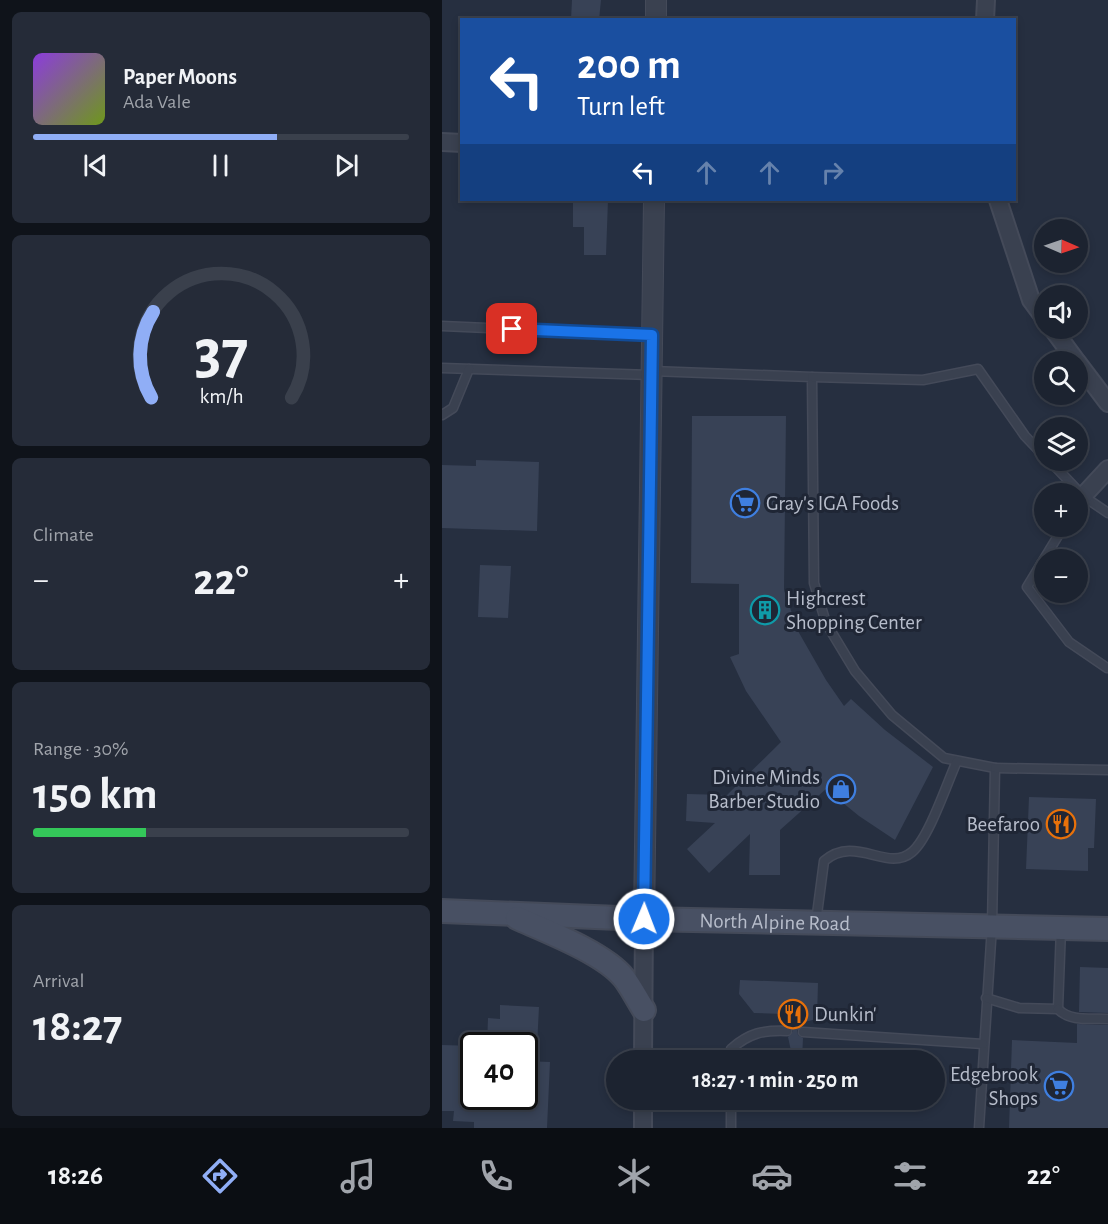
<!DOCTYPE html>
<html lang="en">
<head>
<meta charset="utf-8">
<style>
	body { margin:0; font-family:"Alegreya Sans",sans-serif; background:#252b38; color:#f1f3f6; height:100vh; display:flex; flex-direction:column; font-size:22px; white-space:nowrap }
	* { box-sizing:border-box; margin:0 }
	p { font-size:20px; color:#a0a4ab }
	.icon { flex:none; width:33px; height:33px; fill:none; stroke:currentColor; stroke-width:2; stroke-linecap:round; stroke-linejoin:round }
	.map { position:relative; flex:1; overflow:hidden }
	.drawer { display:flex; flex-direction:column; gap:12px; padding:12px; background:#0f131a; width:442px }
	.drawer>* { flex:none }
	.top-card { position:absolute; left:18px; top:18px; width:556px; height:183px; border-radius:0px; box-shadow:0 3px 9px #0003,0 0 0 2px #3a404c; background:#1a4fa0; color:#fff; overflow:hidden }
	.needle { width:39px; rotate:92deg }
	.buttons { position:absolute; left:592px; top:219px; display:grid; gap:12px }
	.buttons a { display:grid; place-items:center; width:54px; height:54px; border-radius:50%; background:#1c2330; box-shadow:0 3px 9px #0003,0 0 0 2px #3a404c; font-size:30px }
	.speed { position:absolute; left:18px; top:1032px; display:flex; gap:12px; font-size:30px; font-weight:700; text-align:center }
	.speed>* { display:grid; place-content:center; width:78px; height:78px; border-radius:50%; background:#1c2330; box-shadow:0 3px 9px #0003,0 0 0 2px #3a404c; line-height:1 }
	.speed .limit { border:3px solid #111; border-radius:9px; background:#fff; color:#111 }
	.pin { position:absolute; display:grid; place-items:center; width:51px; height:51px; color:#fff; margin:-26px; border-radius:12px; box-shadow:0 3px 9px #0006 }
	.me { position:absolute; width:66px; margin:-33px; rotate:1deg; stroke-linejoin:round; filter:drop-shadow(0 0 4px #0008) }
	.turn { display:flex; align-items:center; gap:21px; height:126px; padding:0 18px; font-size:27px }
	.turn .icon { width:78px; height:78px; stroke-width:2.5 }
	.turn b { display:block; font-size:42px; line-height:51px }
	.lanes { display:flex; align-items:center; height:57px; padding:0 18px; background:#0003; justify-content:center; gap:30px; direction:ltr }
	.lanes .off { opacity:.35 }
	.big { font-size:45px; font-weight:600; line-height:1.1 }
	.drawer .card { flex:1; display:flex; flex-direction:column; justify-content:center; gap:9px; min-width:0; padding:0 21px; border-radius:9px; background:#252b38 }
	.drawer .dial { align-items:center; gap:0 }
	.dial svg { height:156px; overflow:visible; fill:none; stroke:#3a404c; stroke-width:7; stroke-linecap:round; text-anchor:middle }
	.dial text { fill:#f1f3f6; stroke:none }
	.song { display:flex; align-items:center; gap:18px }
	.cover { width:72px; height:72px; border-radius:9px; background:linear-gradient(135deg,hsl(270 70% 55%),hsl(80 70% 35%)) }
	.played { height:6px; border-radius:3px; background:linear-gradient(90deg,#90aef6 65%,#3a404c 65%) }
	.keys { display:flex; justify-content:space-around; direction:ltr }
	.heat { display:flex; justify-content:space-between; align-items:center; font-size:33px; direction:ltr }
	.charge { height:9px; border-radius:4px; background:linear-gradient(90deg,#34c759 30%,#3a404c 0) }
	.trip { position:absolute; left:164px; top:1050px; width:339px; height:60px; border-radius:30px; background:#1c2330; box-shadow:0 3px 9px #0003,0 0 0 2px #3a404c; font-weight:600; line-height:60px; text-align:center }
	.menu { display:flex; height:96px; justify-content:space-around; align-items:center; background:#0b0e13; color:#a0a4ab }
	.menu .icon { width:42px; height:42px }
	.menu .active { color:#90aef6 }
	.menu b { font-size:27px; color:#f1f3f6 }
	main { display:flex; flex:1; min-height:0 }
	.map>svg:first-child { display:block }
	.building { fill:#384256 }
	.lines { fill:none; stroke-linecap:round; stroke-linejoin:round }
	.service-casing { stroke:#444a59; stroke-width:11 }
	.minor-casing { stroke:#444a59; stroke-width:20 }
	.tertiary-casing { stroke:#444a59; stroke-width:22 }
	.secondary-casing { stroke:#444a59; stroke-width:26 }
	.service { stroke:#3a4150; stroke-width:8 }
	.minor { stroke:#3a4150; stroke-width:16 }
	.tertiary { stroke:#3a4150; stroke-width:20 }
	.secondary { stroke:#485063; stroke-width:22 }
	.route-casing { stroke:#114b97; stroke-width:15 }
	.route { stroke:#1a73e8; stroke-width:10 }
	.labels { text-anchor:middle; stroke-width:6; stroke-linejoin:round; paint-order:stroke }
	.poi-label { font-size:21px; fill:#b7bdcb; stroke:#1f2635; text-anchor:start }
	.street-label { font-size:21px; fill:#b7bdcb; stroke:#1f2635 }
</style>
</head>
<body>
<main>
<section class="drawer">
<div class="card">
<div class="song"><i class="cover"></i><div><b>Paper Moons</b><p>Ada Vale</p></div></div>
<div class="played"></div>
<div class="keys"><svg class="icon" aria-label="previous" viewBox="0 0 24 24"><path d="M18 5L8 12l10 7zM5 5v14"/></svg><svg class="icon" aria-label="pause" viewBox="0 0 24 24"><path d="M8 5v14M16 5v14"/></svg><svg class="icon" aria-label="next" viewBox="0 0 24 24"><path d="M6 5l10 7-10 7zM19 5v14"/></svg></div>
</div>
<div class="card dial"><svg viewBox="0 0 100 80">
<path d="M14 69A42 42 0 1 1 86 69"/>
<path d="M14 69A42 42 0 0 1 15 25" stroke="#90aef6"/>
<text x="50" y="56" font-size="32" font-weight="700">37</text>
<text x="50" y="72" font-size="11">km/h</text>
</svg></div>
<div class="card"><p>Climate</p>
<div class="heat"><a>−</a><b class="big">22°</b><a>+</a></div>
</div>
<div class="card"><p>Range · 30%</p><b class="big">150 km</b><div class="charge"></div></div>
<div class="card"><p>Arrival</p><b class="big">18:27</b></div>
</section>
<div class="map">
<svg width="666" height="1128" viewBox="0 0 666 1128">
	<rect width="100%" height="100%" fill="#262f40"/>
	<g class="building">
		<path d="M130 0H159L157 20H129Z"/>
		<path d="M131 200H166L164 255H142V227H131Z"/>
		<path d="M250 416H344L342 590 356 631 384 680 402 706 409 699 443 730 491 767 453 840 417 816 384 789 338 830V875H307L308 834 267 873 245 849 273 823 244 821 245 794 285 795 339 742 304 691 288 657 297 654V584L249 583Z"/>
		<path d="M34 460 97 462 95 531 0 528V465L34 466Z"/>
		<path d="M38 565 69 566 66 618 36 617Z"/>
		<path d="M587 797 654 799 652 848H646V871L584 869Z"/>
		<path d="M638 967 666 968V1013L637 1012Z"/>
		<path d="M298 980 376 983 375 1019 362 1022 355 1031 356 1035 361 1038 360 1060H351L346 1037 351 1031 344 1025 342 1014 312 1013 297 994Z"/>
		<path d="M58 1005 97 1007 95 1046H45L46 1018 58 1019Z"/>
		<path d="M635 1024 666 1025V1128H567L570 1040 635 1043Z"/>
		<path d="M0 1045 32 1046V1096H82V1061L108 1062 105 1128H32V1122L11 1121 12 1111H0Z"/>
	</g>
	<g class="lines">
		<g class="service-casing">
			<g id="service">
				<path d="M0 326 210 335"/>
				<path d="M0 368 209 375"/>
				<path d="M210 371 370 377 372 583 384 623 413 671 450 715 502 758 553 768 550 926 537 1128"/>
				<path d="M370 377 481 380 536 369 583 436 603 457"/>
				<path d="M0 415 11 408 27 369"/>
				<path d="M607 460 641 496 666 513"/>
				<path d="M622 526 585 587 627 642 665 668"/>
				<path d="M553 768 666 770"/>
				<path d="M374 922 382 861C414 834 445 873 470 852 487 838 505 783 515 761"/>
				<path d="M544 998 577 1008 616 1009 619 928"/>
				<path d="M616 1009C628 1022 649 1018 666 1019"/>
				<path d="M361 1032 541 1044"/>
				<path d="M289 1060V1049C307 1033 321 1030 345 1031"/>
				<path d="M289 1100V1128"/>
			</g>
		</g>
		<g class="minor-casing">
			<g id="minor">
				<path d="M543 20 544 0"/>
				<path d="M0 142 20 143"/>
				<path d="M556 200 589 300 603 319"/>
				<path d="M610 328 635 362"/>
				<path d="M636 363 666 403"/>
				<path d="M641 496 666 469"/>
				<path d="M201 1060 202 919"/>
				<path d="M201 1128V1100"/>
			</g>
		</g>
		<g class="tertiary-casing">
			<g id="tertiary">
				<path d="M214 20V0"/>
				<path d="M202 919 212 200"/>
			</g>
		</g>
		<g class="secondary-casing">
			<g id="secondary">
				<path id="s1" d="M0 911 202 919 666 929"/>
				<path d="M75 918C104 931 162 953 182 978 189 987 195 999 202 1010"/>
			</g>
		</g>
		<use href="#service" class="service"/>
		<use href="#minor" class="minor"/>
		<use href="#tertiary" class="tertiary"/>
		<use href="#secondary" class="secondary"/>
	</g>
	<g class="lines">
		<g class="route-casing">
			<path id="route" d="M70 329 210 335 202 919"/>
		</g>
		<use href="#route" class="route"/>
	</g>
	<defs>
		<g id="supermarket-ring" transform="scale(1.5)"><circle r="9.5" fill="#1f2635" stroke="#3f7fe0" stroke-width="1.5"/><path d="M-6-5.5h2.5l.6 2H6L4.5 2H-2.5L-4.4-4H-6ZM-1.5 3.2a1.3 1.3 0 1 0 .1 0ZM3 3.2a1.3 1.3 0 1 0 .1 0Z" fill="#3f7fe0"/></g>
		<g id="building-ring" transform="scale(1.5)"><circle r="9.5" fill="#1f2635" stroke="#0f9aa8" stroke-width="1.5"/><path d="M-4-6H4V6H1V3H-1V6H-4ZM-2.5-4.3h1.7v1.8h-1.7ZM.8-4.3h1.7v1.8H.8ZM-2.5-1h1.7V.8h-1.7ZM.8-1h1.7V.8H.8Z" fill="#0f9aa8"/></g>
		<g id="shop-ring" transform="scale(1.5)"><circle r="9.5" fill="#1f2635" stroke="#3f7fe0" stroke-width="1.5"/><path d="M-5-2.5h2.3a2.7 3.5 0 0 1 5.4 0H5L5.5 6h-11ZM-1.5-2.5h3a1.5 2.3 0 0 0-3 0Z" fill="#3f7fe0"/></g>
		<g id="restaurant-ring" transform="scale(1.5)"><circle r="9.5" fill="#1f2635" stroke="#e8710a" stroke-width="1.5"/><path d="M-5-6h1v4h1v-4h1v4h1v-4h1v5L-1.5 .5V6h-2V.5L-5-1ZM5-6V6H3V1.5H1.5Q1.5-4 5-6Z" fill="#e8710a"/></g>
	</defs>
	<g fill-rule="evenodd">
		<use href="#supermarket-ring" x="303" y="503"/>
		<use href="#building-ring" x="323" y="610"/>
		<use href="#shop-ring" x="399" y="789"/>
		<use href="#restaurant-ring" x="619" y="824"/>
		<use href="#restaurant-ring" x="351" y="1014"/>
		<use href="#supermarket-ring" x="617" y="1086"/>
	</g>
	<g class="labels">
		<g class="poi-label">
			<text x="324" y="510">Gray's IGA Foods</text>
			<text x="344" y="605">Highcrest<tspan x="344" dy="24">Shopping Center</tspan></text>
			<text x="378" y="784" text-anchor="end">Divine Minds<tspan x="378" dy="24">Barber Studio</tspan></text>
			<text x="598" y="831" text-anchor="end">Beefaroo</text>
			<text x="372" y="1021">Dunkin'</text>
			<text x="596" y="1081" text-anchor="end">Edgebrook<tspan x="596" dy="24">Shops</tspan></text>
		</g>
		<g class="street-label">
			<text dy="7" stroke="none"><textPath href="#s1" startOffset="333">North Alpine Road</textPath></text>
		</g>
	</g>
</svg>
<div class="buttons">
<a><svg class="needle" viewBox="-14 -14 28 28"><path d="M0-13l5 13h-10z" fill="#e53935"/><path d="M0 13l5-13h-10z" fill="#a0a4ab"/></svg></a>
<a><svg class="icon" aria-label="sound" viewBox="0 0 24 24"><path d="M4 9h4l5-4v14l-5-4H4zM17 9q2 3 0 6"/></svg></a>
<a><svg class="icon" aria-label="search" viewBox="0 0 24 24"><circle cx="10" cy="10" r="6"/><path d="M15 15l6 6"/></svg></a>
<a><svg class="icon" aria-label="layers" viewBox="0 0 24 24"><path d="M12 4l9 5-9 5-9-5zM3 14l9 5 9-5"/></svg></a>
<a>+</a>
<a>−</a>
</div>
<div class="speed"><div class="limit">40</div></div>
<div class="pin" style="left:70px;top:329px;background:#d93025"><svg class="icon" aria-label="arrive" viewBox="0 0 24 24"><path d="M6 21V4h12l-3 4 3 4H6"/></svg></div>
<svg class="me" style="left:202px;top:919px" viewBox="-20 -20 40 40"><circle r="17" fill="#1a73e8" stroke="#fff" stroke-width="3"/><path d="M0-11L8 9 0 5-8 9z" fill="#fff"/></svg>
<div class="trip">18:27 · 1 min · 250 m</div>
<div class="top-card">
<div class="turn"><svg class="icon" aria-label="left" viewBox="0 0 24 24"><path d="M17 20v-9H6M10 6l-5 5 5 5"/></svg><div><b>200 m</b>Turn left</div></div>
<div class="lanes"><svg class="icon" aria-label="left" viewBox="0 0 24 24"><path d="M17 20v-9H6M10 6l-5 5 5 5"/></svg><svg class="icon off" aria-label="ahead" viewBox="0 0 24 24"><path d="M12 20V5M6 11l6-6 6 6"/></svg><svg class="icon off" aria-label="ahead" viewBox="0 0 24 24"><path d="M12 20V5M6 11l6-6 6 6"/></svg><svg class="icon off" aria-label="right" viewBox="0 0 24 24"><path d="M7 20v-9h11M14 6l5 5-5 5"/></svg></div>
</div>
</div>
</main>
<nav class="menu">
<b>18:26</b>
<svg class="icon active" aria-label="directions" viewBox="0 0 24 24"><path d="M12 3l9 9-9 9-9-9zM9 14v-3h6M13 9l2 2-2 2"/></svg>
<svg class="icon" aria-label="music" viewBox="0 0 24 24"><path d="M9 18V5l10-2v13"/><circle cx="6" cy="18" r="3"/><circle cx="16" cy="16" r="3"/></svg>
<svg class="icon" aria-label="phone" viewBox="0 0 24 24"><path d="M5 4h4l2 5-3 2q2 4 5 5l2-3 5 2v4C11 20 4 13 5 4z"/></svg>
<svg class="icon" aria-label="climate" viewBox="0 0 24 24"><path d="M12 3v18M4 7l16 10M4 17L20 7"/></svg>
<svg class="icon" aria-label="car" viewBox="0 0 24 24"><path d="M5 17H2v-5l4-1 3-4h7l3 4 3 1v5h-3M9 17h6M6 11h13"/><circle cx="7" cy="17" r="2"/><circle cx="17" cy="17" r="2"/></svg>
<svg class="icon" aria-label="filters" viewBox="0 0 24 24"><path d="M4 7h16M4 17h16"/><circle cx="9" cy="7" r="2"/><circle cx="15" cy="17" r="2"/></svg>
<b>22°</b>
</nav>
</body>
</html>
